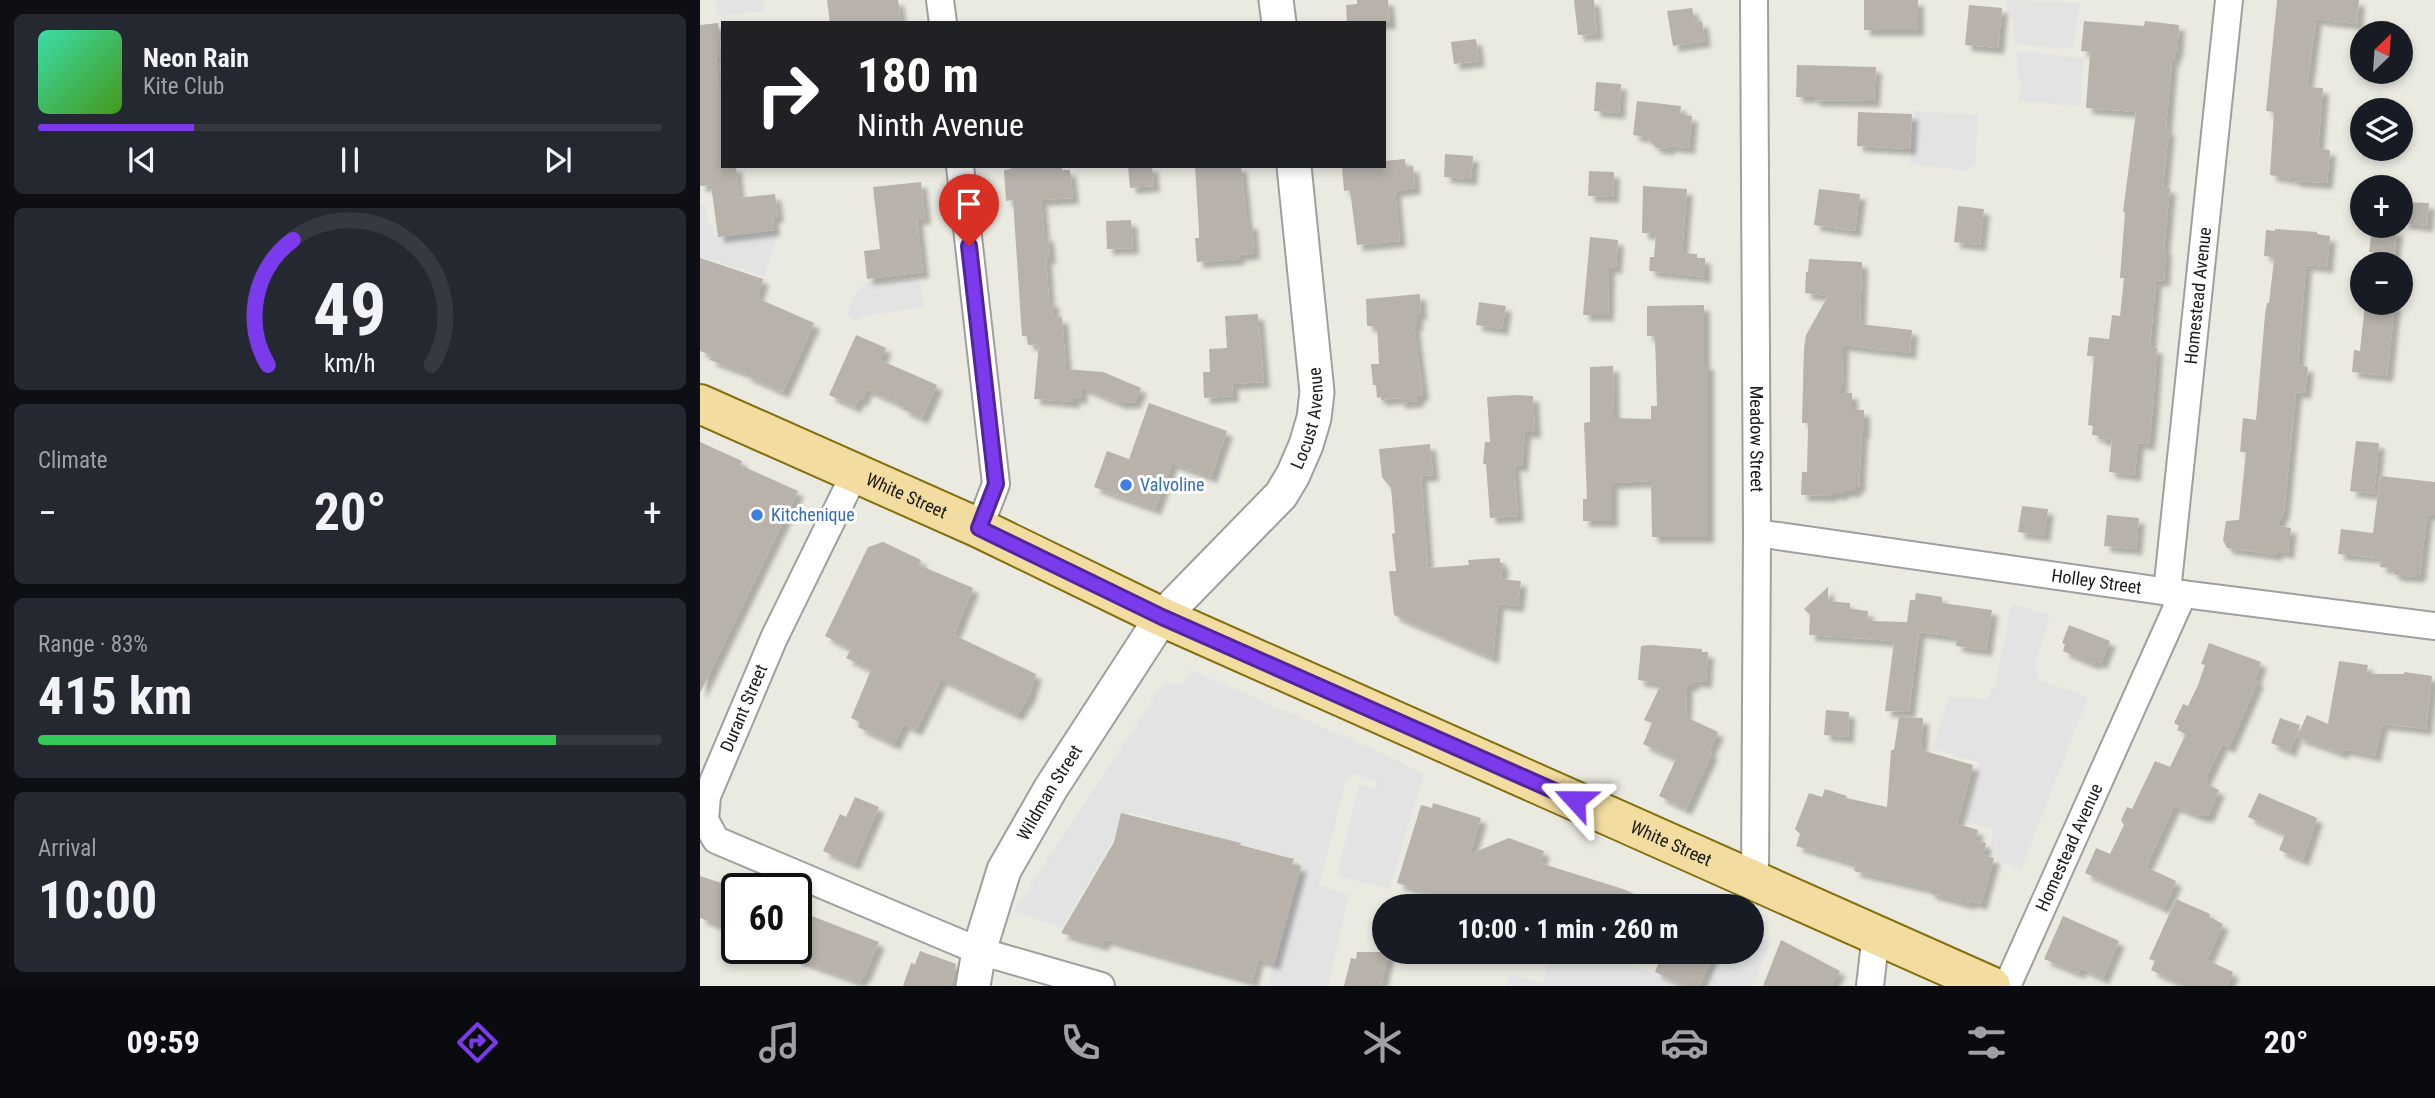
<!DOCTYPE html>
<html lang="en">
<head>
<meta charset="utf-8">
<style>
	body { margin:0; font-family:"Roboto Condensed",sans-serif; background:#242831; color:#f1f3f6; height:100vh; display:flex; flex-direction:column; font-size:26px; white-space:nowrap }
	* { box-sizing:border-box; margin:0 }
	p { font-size:23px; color:#9ea1a6 }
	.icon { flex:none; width:38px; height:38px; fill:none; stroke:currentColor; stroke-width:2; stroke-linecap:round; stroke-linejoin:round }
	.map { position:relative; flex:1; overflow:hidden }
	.side { display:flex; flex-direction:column; gap:14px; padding:14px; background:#0d0f14; width:700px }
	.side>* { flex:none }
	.top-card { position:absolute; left:21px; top:21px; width:665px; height:147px; border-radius:0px; box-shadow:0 4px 10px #0003; background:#202124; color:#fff; overflow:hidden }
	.needle { width:46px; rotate:25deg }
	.buttons { position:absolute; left:1650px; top:21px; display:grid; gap:14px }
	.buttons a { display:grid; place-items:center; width:63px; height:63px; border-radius:50%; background:#171b24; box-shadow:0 4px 10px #0003; font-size:35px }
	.speed { position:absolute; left:21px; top:873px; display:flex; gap:14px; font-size:35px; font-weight:700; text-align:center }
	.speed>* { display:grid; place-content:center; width:91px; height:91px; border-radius:50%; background:#171b24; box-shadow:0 4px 10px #0003; line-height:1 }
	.speed .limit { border:4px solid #111; border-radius:10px; background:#fff; color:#111 }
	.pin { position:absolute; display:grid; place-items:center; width:60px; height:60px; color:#fff; margin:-72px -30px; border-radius:50% 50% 50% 0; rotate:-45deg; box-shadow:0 0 7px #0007 }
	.pin .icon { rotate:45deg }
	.me { position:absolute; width:77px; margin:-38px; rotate:294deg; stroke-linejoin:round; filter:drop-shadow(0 0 5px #0008) }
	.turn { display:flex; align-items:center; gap:24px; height:147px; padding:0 21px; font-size:32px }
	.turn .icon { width:91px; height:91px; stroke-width:2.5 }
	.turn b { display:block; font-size:49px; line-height:60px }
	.big { font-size:52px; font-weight:700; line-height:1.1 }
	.side .widget { flex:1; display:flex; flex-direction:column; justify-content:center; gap:10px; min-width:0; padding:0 24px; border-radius:10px; background:#242831 }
	.side .dial { align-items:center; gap:0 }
	.dial svg { height:182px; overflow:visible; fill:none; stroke:#363941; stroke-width:7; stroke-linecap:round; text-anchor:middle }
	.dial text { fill:#f1f3f6; stroke:none }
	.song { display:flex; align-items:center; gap:21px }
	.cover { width:84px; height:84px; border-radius:10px; background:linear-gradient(135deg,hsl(160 70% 55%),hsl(100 70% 35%)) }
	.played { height:7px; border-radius:4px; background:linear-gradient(90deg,#7c3aed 25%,#363941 25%) }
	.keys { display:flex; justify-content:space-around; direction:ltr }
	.heat { display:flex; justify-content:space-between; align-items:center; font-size:38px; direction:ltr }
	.charge { height:10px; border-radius:5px; background:linear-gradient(90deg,#34c759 83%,#363941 0) }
	.trip { position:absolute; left:672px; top:894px; width:392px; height:70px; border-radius:35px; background:#171b24; box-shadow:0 4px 10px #0003; font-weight:700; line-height:70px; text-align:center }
	.tab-bar { display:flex; height:112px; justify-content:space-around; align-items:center; background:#090b0e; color:#9ea1a6 }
	.tab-bar .icon { width:49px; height:49px }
	.tab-bar .active { color:#7c3aed }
	.tab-bar b { font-size:32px; color:#f1f3f6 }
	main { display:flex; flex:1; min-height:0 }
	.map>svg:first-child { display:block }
	.parking { fill:#e3e3e3 }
	.building { fill:#b8b2ab; filter:url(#shadow) }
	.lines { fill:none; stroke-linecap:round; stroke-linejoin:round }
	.minor-casing { stroke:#9f9f9f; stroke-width:30 }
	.tertiary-casing { stroke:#9f9f9f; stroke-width:37 }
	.primary-casing { stroke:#83700e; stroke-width:42 }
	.minor { stroke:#fff; stroke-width:26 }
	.tertiary { stroke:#fff; stroke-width:33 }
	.primary { stroke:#f2dca0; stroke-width:38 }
	.route-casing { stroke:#51269a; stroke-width:18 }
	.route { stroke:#7c3aed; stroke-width:12 }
	.shop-dot { fill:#3f7fe0; stroke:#fff; stroke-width:2.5 }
	.labels { text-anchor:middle; stroke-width:6; stroke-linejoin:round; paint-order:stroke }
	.street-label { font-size:18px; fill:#1b1b1b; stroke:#fff }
	.shop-label { font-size:18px; fill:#366cbe; stroke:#fff; text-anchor:start }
</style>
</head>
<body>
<main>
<section class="side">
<div class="widget">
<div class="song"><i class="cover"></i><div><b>Neon Rain</b><p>Kite Club</p></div></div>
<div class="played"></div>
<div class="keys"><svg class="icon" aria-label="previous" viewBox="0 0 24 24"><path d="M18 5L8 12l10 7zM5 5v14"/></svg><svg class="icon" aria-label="pause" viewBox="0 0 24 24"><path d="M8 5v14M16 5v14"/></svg><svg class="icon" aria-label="next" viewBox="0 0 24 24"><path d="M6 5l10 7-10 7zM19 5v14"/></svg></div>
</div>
<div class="widget dial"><svg viewBox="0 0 100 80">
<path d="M14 69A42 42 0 1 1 86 69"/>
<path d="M14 69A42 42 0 0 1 25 14" stroke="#7c3aed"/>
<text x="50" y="56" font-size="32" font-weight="700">49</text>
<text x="50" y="72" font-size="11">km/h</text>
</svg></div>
<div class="widget"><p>Climate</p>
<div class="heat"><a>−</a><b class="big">20°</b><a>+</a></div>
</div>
<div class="widget"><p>Range · 83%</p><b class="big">415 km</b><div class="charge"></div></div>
<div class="widget"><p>Arrival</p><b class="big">10:00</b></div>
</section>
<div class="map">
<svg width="1735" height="986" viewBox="0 0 1735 986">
	<defs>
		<filter id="shadow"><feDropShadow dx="6" dy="6" stdDeviation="2" flood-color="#0004"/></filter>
	</defs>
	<rect width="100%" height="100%" fill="#ebeae1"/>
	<g class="parking">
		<path d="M15 0H64L65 11 17 16Z"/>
		<path d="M1307 0 1380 3 1373 49 1314 44 1313 20 1306 14Z"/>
		<path d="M1317 51 1384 58 1380 106 1319 101 1322 85 1318 78Z"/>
		<path d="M1214 111 1278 115 1275 163 1268 171 1210 164Z"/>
		<path d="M0 204 6 207 8 224H12L15 236 78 230 64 277 3 257 0 264Z"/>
		<path d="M215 279 221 286 224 307 164 316 155 321 147 313 154 297 165 283Z"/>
		<path d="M1312 604 1350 615 1336 661 1338 680 1388 697 1321 870 1297 859 1291 845 1292 828 1265 822 1279 762 1233 749 1249 697 1287 699 1295 686Z"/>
		<path d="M491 670 691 757 724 775 689 889 637 876 659 785 672 788 677 786 678 783 655 773 646 782 619 885 649 895 628 986H567L602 861 429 812 362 928 314 911 465 680 481 686Z"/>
		<path d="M1011 895 1031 903 1040 906H1005Z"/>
		<path d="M1052 911 1065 916 1053 933 1072 942 1052 986H1004L1018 952H1052Z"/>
		<path d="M850 952H869L933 965 978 986H806L809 975 843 983Z"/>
	</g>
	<g class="building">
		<path d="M127 0H198L201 23H130Z"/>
		<path d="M657 0H688L690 23H647L646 5 657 4Z"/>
		<path d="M874 0H894L897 34 878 35Z"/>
		<rect x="1164" y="0" width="54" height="30"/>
		<path d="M1577 0H1659L1657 24 1616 19 1607 87 1623 88 1618 149 1630 150 1627 183 1594 181V179L1570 175 1574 112 1566 111Z"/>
		<path d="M1269 5 1302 8 1298 48 1265 45Z"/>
		<path d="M992 8 995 22 1002 21 1005 41 973 46 967 11Z"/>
		<path d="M1384 21 1444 26 1445 21 1479 25 1477 52H1475L1474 60H1472L1466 129 1469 130 1463 187 1470 188 1464 249H1466L1464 281 1456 280 1450 347 1457 348 1453 407 1449 444 1438 443 1435 475 1409 472 1412 440 1399 439V436L1392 435 1393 426 1388 425 1394 356H1387L1389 337 1409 339 1412 315 1420 316 1424 278H1420L1425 212H1423L1436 112 1386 108 1390 52 1381 51Z"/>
		<path d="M18 23 22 56 16 57 19 93H23V166H36L39 198 75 194 78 216 73 217 74 230 18 237 11 185 0 186V25Z"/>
		<path d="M776 39 779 61 754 64 751 42Z"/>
		<path d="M1097 65 1176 67 1174 101 1114 100V97H1096Z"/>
		<path d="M896 82 921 84 919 113 894 111Z"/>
		<path d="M937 101 981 106 980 114 992 116 989 148 970 146 967 149 957 148 946 137 933 135Z"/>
		<path d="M1158 112 1212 114 1210 149 1157 146Z"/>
		<path d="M745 154 773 156 771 179 744 177Z"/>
		<path d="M705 159 706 167 713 166 715 188 695 191 700 241 657 245 650 190 644 191 642 166H684V161Z"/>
		<path d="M362 166V170H370L373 198 341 200 344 236H348L350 258H346L349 301H353L354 318 362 317 366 369 403 372 441 388 435 402 420 403 382 387 381 398 374 397V402L334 399 339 344 328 345 327 336H322L313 200 306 201 304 170 311 169V167Z"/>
		<path d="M428 166H452L454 186 430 188Z"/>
		<path d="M495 166H541L547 224 552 223 554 253 540 255 538 259 497 262 495 238H499V230Z"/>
		<path d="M889 171 914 172 913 197 888 196Z"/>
		<path d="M221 182 225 218 217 219 223 272 167 279 164 251 180 249 173 187Z"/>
		<path d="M943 186 987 189 982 253 997 254V258H1005V277L949 271 950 257H954L956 234 942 233Z"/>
		<path d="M1119 189 1160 194 1155 231 1114 225Z"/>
		<path d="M1704 202 1729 203 1727 226 1703 223Z"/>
		<path d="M1258 206 1284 209 1280 245 1254 242Z"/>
		<path d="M431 220 433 248 407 249 406 221Z"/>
		<path d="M1672 227 1697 230 1694 255 1669 252Z"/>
		<path d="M1575 229 1617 232V234L1630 236 1627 267 1606 265 1598 365 1608 367 1605 393 1596 392 1584 511 1577 526 1591 528 1588 553 1577 551 1576 555 1527 548 1523 540 1526 521 1539 520 1546 452H1540L1543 418 1556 420 1565 315 1567 303H1569L1574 260 1573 257 1564 256 1566 230 1575 231Z"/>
		<path d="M890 237 918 240 916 268 909 267 908 315H883Z"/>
		<path d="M0 258 63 279 57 298 114 323 83 392 45 375 46 373 10 360 12 355 0 351Z"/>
		<path d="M1109 259 1162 262 1160 324 1212 330 1210 353 1143 345 1142 386 1138 393H1152V410H1164V433H1162L1159 487H1155V491H1142L1143 494H1131V496L1101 495 1102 472H1107L1108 429V423H1102L1104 349 1106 335 1128 296 1105 293 1106 272H1108Z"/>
		<path d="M720 294 721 314H717V325H714L723 395 718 396V401L699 403V398L681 400V397L677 398 676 385H673L671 364H679L677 326H667L666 299Z"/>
		<path d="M779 302 806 306 802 329 776 325Z"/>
		<path d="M1665 303H1695L1687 376 1652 372 1654 350 1660 351Z"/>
		<path d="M1004 305V364H1008V537H952L951 481 912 483V521H883V499H887L884 423 890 422V367L913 366 914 418 951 419V406H957L955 336H947V306Z"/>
		<path d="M558 314 564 382 532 384 533 396 504 398 503 372H510L509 349 527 348 525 316Z"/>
		<path d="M156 335 186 348 180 360 237 385 222 418 203 409 204 406 167 389 162 400 159 399 155 407 129 395Z"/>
		<path d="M817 395 833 396 835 432H825L822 466 814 465 818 516 790 518 786 464H783L785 442H790L787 397Z"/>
		<path d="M449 403 527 431 511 477 472 463 455 509 394 487 407 451 429 459Z"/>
		<path d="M1656 441 1679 443 1674 494 1650 491Z"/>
		<path d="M0 442 42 461 40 465 98 491 0 693Z"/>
		<path d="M730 444 733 475 721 476 728 568 769 565 768 560 800 558V563H803L801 579 821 581 818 606 798 604 793 658 694 615 689 571H696L692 534 695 533 691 488 682 477 679 449Z"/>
		<path d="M1680 476 1735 482V515L1727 514 1720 575H1717V577L1695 575 1690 568 1680 567 1681 558 1638 554 1641 529 1673 533Z"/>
		<path d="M1322 506 1348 509 1344 536 1318 532Z"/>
		<path d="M1407 515 1439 518 1436 549 1404 546Z"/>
		<path d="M183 542 221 560 219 565 273 588 254 635 336 674 329 696 317 715 241 679 216 730 204 724 194 744 158 727 160 722 151 718 171 670 146 658 151 649 125 636 168 547Z"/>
		<path d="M1128 587V601L1150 603V609L1168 611 1167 621 1207 622 1210 600H1215L1216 593 1242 597V603L1292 610 1286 650 1256 646 1257 637 1219 632 1209 712 1185 711 1194 641 1109 635 1110 615 1104 609Z"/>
		<path d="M1369 625 1410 641 1401 663 1395 661 1394 664 1363 651 1365 644 1362 643Z"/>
		<path d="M1509 643 1561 662 1555 679 1558 681 1529 747 1522 744 1505 780 1508 781 1506 784 1519 790 1508 816H1500L1474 806 1446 867 1476 881 1464 908 1385 873 1396 848 1410 854 1424 825 1421 820 1427 807 1432 809 1455 761 1470 767 1486 734 1477 730 1479 726 1474 723 1483 704 1488 706 1498 685 1505 665 1501 664Z"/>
		<path d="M950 645 1002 649V652H1008L1006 682 993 681V685H987L986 717 1018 732 1009 752 1012 753 986 809 959 796 976 759 943 744 952 723 944 720 961 684 938 680 941 646Z"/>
		<path d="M1639 661 1668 665 1666 674H1704V672L1732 676 1726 729 1682 724 1675 756 1644 749 1642 753 1597 737 1607 715 1628 724Z"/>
		<path d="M1126 710 1149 712 1148 737 1124 735Z"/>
		<path d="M1199 717 1223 718 1221 750 1273 765 1257 824 1278 830 1275 840 1286 843 1283 855 1294 858 1281 904 1270 901V904L1229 893 1230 889 1154 871 1156 864 1096 846 1100 834 1095 829 1109 793 1122 797 1125 789 1147 796 1146 798 1187 807 1191 750H1194Z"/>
		<path d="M1580 718 1600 725 1590 751 1571 743Z"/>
		<path d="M1559 793 1617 818 1603 860 1579 850 1585 834 1548 817Z"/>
		<path d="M155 797 179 807 154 864 123 851 140 814 146 817Z"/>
		<path d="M733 803 781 818 770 854 809 838 844 851 840 863 923 889 962 906H770L697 883 721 805 732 808Z"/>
		<path d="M421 813 541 843 540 845 594 859 592 864 601 866 574 964 558 959 552 981 405 939 403 945 361 933 414 842Z"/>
		<path d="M0 876 37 888V927L25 922 23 926 0 918Z"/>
		<path d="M1476 899 1510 914 1509 917 1523 924 1507 960 1533 972 1527 986H1486L1451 970 1455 961 1449 959Z"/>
		<path d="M96 910 179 942 164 977 162 976 160 982 96 959Z"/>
		<path d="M1363 916 1419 941 1403 978 1381 968 1379 973 1344 959Z"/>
		<path d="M1081 940 1140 971 1131 986H1063Z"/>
		<path d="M220 951 256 964 251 986H203L211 963 215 964Z"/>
		<path d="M657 952H689L681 986H644L651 958 656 959Z"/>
		<path d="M963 952H1014L999 986H986L955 972Z"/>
	</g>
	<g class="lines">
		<g class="minor-casing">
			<g id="minor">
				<path d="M240 0 243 23"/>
				<path id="s1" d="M1054 0 1057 533 1055 880"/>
				<path d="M260 166 296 484 279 528"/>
				<path d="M155 473 74 638 7 796 5 820 16 840 279 951 401 986"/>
				<path id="s2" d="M1057 533 1483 594 1735 626"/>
				<path id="s3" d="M1467 592 1529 0"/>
				<path d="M1170 986 1176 934"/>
				<path id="s4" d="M1307 986 1483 594"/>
			</g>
		</g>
		<g class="tertiary-casing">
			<g id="tertiary">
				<path d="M576 0 579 23"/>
				<path id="s5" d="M273 986 279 951 304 870 351 788 462 617 581 495 593 475 606 445 614 418 617 392 594 166"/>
			</g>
		</g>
		<g class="primary-casing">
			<g id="primary">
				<path id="s6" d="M0 404 279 528 462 617 1291 986"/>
			</g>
		</g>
		<use href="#minor" class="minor"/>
		<use href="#tertiary" class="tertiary"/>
		<use href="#primary" class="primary"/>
	</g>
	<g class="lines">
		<g class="route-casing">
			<path id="route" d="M269 246 296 484 279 528 462 617 875 800"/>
		</g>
		<use href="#route" class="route"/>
	</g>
	<g class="shop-dot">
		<circle cx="426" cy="485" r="7"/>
		<circle cx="57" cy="515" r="7"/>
	</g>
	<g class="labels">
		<g class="street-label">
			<text dy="6" stroke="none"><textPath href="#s3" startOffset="298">Homestead Avenue</textPath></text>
			<text dy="6" stroke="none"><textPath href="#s5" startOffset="672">Locust Avenue</textPath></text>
			<text dy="6" stroke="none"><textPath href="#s1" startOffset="439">Meadow Street</textPath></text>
			<text dy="6" stroke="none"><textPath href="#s6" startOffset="226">White Street</textPath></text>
			<text dy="6" stroke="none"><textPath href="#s2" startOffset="343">Holley Street</textPath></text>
			<text transform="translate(44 708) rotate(-67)" y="6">Durant Street</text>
			<text dy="6" stroke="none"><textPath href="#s5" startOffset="210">Wildman Street</textPath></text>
			<text dy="6" stroke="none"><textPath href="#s6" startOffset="1066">White Street</textPath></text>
			<text dy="6" stroke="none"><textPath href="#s4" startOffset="152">Homestead Avenue</textPath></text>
		</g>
		<g class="shop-label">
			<text x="440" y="491">Valvoline</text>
			<text x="71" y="521">Kitchenique</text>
		</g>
	</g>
</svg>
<div class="buttons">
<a><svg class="needle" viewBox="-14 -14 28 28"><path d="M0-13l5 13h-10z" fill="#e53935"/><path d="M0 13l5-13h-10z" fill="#9ea1a6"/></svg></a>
<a><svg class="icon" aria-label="layers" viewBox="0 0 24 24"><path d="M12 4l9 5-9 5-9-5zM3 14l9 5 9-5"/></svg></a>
<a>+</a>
<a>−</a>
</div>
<div class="speed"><div class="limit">60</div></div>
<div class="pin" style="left:269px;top:246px;background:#d93025"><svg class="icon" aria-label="arrive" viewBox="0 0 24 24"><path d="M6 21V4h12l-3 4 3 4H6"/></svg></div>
<svg class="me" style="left:875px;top:800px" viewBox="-20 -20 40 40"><path d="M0-17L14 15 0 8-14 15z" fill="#7c3aed" stroke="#fff" stroke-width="4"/></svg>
<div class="trip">10:00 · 1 min · 260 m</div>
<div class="top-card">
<div class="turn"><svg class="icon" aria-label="right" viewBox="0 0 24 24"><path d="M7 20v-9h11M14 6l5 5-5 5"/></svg><div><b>180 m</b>Ninth Avenue</div></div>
</div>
</div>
</main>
<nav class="tab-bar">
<b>09:59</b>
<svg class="icon active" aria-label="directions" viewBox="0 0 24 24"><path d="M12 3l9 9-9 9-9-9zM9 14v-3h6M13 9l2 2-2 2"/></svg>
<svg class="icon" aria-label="music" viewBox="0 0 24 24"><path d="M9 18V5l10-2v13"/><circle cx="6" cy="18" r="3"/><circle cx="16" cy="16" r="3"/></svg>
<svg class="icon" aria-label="phone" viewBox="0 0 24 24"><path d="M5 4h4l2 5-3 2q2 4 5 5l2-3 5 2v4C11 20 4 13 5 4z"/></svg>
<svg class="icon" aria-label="climate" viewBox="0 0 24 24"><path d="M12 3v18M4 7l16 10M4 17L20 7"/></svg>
<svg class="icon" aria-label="car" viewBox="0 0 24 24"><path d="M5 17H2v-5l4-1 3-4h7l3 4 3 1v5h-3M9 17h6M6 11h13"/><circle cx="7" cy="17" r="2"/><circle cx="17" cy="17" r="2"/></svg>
<svg class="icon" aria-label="filters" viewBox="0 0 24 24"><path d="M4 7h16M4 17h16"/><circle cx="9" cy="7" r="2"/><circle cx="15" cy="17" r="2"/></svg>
<b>20°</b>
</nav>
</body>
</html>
